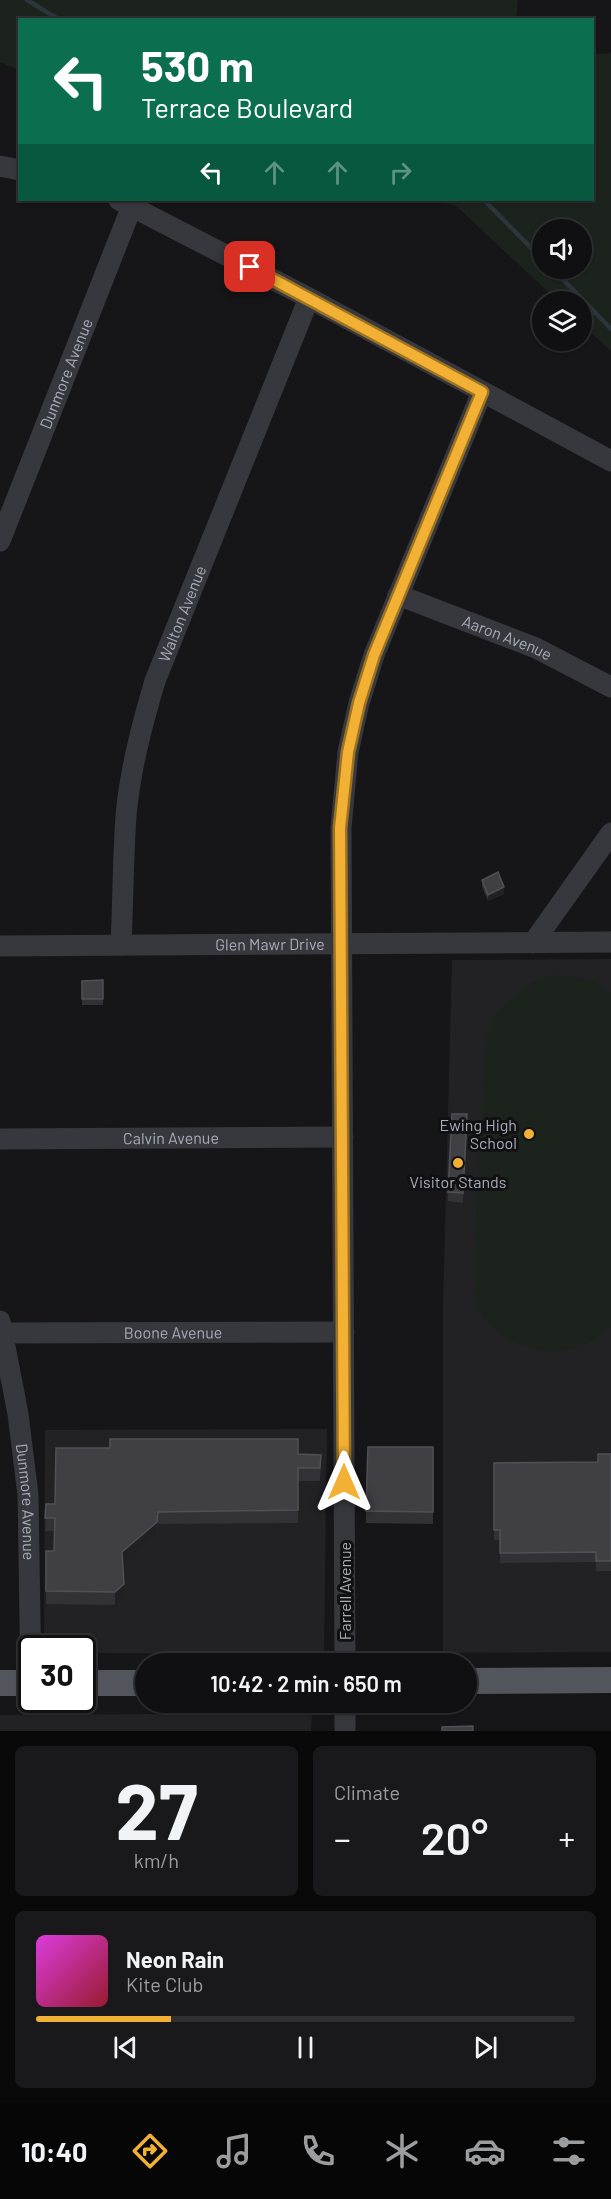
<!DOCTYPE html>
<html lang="en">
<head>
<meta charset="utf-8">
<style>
	body { margin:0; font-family:Barlow,sans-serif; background:#19191b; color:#f1f3f6; height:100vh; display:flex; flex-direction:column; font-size:22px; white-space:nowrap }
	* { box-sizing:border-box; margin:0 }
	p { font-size:20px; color:#9c9d9f }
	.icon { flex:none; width:33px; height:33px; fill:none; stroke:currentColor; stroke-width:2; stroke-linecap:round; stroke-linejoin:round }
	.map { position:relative; height:1731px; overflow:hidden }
	.drawer { display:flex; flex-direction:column; gap:15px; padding:15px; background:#09090a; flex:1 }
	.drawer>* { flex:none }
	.guide { position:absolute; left:18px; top:18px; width:576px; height:183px; border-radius:0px; box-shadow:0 2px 4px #0004,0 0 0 2px #303032; background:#0b6e4f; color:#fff; overflow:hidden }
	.fabs { position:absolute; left:532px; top:219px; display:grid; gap:12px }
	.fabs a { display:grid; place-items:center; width:60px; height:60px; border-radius:50%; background:#101012; box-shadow:0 2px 4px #0004,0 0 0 2px #303032; font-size:30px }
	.speed { position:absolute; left:18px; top:1635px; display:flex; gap:12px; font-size:30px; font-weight:700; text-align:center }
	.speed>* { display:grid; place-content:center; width:78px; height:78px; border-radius:50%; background:#101012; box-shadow:0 2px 4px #0004,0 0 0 2px #303032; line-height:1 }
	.speed .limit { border:3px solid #111; border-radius:9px; background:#fff; color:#111 }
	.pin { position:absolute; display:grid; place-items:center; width:51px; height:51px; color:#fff; margin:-26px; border-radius:12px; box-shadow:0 3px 9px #0006 }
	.me { position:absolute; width:66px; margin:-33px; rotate:0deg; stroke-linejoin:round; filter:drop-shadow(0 0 4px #0008) }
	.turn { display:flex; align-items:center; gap:21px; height:126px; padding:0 24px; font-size:27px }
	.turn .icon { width:78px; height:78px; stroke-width:2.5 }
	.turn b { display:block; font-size:42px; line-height:51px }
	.lanes { display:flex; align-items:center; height:57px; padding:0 24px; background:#0003; justify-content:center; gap:30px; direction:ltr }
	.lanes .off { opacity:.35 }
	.big { font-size:45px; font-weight:600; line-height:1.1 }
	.drawer .widget { flex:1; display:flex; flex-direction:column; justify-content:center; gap:9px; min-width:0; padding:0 21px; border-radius:9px; background:#19191b }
	.drawer .dial { align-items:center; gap:0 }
	.dial b { font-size:78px; line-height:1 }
	.song { display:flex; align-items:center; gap:18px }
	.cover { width:72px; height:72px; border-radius:9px; background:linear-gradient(135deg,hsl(300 70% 55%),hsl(350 70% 35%)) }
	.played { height:6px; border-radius:3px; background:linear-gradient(90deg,#f2b134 25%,#303032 25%) }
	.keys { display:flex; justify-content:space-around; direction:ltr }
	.heat { display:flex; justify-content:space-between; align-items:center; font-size:33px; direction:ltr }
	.drawer .tiles { flex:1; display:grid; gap:15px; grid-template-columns:1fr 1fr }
	.widget:last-child { grid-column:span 2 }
	.trip { position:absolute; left:135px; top:1653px; width:342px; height:60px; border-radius:30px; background:#101012; box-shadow:0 2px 4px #0004,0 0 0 2px #303032; font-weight:600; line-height:60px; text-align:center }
	.dock { display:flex; height:96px; justify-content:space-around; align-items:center; background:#060607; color:#9c9d9f }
	.dock .icon { width:42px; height:42px }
	.dock .current { color:#f2b134 }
	.dock b { font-size:27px; color:#f1f3f6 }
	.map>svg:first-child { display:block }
	.built { fill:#222225 }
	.green { fill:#1c231d; fill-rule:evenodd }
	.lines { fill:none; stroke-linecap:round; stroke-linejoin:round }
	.stream { stroke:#2c353c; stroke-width:4.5 }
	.minor { stroke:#37383d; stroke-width:21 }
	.major { stroke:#53555c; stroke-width:26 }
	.wall { fill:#323236 }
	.shaded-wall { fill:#212124 }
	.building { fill:#3f3f44; stroke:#4f5156; stroke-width:1.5 }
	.route-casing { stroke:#9d7322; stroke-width:15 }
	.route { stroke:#f2b134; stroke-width:10 }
	.poi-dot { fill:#f2b134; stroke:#111113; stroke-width:2 }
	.labels { text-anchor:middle; stroke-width:6; stroke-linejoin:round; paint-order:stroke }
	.street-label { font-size:16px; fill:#a8adb8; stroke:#111113 }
	.poi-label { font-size:16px; fill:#a8adb8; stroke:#111113; text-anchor:end }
</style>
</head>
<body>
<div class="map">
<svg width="611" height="1731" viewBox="0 0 611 1731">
	<rect width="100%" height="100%" fill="#161618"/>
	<g class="built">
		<path d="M611 959V1652L443 1653V1307L452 960Z"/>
		<path d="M327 1429 324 1654 83 1653 82 1648H44L45 1430Z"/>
		<path d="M312 1713 311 1731H0V1715Z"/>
	</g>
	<g class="green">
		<path d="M0 0H518L516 20H20L19 70 0 62Z"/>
		<path d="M611 53V351L582 324V302L558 301 455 205 425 200H592L593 54ZM543 230H582V268H543Z"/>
		<path d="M550 975C573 977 593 977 611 993V1327C579 1356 540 1360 504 1336 496 1331 486 1322 481 1313 475 1300 474 1286 473 1272L485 1046 492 1018 527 985Z"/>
	</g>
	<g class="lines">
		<g class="stream">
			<path d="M27 0 60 20"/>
			<path d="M484 200 543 260"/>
			<path d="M552 268 611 329"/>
		</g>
		<g class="minor">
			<path d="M0 166 20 170"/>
			<path d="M119 200 309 298 611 461"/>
			<path id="s1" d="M0 541 132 206"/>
			<path id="s2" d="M398 595 536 648 611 687"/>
			<path d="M533 943 611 833"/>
			<path id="s3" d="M121 945C123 902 123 859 126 816 130 770 142 725 155 681L309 298"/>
			<path id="s4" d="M0 946 611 942"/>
			<path id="s5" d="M0 1139 343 1137"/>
			<path id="s6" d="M0 1321 18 1414 28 1495 31 1683"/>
			<path id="s7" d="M2 1333 344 1332"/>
			<path d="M345 1664 341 828 348 752 359 703 374 655 482 392"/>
			<path d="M345 1731V1702"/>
		</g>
		<g class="major">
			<path d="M466 1681 611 1680"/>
			<path d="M0 1683H32"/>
			<path d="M82 1683H146"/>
		</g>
	</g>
	<g class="wall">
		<path d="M482 880 504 894 488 901 482 887Z"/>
		<path d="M103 980V1005H82V981Z"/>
		<path d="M467 1124 463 1203 448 1201V1192Z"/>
		<path d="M433 1447V1524L366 1523V1511Z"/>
		<path d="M298 1454 321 1467 320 1481H298V1523L158 1524 157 1534 123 1564 124 1597 115 1605 46 1604V1551H54V1531H45L46 1504H55Z"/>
		<path d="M611 1454V1571H596V1562L500 1563V1540H494V1463L598 1462Z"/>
	</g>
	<g class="shaded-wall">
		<path d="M504 887V894L488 901V895Z"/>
		<path d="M158 1512 157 1534 122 1565V1552Z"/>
		<path d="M124 1584V1597L115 1605V1592Z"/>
	</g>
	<g class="building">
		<path d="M498 872 504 887 488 895 482 880Z"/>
		<path d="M103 980V999H82V981Z"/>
		<path d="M452 1114H467L463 1193 448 1192Z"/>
		<path d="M110 1439H298V1454L321 1455 320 1468H298V1510L158 1512 157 1522 122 1552 124 1584 115 1592 46 1591V1551H54L55 1518H45L46 1504H55L56 1448H110Z"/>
		<path d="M368 1447H433V1512L366 1511Z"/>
		<path d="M598 1454H611V1561H596V1552L500 1553V1530H494V1463L598 1462Z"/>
		<path d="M473 1726V1731H442V1727Z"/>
	</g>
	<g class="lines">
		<g class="route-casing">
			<path id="route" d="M250 267 482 392 374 655 359 703 348 752 340 828 344 1482"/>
		</g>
		<use href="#route" class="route"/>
	</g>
	<g class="poi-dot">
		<circle cx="529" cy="1134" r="6"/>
		<circle cx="458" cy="1163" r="6"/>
	</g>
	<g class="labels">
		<g class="street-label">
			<text dy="6" stroke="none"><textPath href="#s1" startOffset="180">Dunmore Avenue</textPath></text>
			<text dy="6" stroke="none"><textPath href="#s3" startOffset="340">Walton Avenue</textPath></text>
			<text dy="6" stroke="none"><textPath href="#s2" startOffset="117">Aaron Avenue</textPath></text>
			<text dy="6" stroke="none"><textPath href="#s4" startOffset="270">Glen Mawr Drive</textPath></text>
			<text dy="6" stroke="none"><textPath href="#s5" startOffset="171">Calvin Avenue</textPath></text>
			<text dy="6" stroke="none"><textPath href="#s7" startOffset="171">Boone Avenue</textPath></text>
			<text dy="6" stroke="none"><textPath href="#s6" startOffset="183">Dunmore Avenue</textPath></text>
			<text transform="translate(345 1591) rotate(-90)" y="6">Farrell Avenue</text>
		</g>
		<g class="poi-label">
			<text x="517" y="1131">Ewing High<tspan x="517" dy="18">School</tspan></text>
			<text x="458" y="1188" text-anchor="middle">Visitor Stands</text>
		</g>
	</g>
</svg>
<div class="fabs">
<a><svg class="icon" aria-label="sound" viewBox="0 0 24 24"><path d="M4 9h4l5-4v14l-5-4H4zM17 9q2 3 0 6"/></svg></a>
<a><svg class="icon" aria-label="layers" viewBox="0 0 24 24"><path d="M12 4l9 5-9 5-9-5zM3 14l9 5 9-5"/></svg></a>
</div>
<div class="speed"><div class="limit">30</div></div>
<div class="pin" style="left:250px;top:267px;background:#d93025"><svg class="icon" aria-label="arrive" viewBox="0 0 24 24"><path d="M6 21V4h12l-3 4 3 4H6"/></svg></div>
<svg class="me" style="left:344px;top:1482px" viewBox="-20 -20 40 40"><path d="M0-17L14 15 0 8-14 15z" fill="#f2b134" stroke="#fff" stroke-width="4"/></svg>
<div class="trip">10:42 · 2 min · 650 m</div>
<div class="guide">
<div class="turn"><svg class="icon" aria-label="left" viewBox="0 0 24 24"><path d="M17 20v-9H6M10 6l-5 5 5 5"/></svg><div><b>530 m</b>Terrace Boulevard</div></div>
<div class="lanes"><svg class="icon" aria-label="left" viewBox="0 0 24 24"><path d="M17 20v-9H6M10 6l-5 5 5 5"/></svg><svg class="icon off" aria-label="ahead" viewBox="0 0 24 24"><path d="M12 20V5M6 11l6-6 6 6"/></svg><svg class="icon off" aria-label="ahead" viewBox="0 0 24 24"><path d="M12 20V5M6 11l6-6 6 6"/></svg><svg class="icon off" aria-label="right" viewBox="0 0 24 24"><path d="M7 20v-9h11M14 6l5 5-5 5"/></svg></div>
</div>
</div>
<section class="drawer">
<div class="tiles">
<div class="widget dial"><b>27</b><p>km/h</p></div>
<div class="widget"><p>Climate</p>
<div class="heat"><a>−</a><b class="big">20°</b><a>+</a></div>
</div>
<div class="widget">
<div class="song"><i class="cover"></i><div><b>Neon Rain</b><p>Kite Club</p></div></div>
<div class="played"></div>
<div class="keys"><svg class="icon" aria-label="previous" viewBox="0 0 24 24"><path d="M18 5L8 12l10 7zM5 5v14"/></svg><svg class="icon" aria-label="pause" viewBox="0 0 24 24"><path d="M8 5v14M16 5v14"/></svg><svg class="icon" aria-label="next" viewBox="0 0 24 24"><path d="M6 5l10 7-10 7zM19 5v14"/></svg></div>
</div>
</div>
</section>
<nav class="dock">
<b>10:40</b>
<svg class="icon current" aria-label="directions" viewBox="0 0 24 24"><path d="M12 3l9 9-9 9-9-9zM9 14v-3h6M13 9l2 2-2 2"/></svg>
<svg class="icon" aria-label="music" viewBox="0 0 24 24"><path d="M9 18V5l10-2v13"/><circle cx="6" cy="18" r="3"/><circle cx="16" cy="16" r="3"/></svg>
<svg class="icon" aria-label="phone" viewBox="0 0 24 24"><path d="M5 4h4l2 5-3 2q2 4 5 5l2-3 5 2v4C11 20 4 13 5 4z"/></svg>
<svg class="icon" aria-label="climate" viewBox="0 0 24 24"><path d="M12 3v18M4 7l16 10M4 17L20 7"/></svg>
<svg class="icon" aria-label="car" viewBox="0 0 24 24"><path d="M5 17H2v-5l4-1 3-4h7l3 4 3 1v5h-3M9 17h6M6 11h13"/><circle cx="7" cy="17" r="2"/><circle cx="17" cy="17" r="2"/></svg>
<svg class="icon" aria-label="filters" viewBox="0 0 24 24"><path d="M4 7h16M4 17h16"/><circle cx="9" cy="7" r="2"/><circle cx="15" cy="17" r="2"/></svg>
</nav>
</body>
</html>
